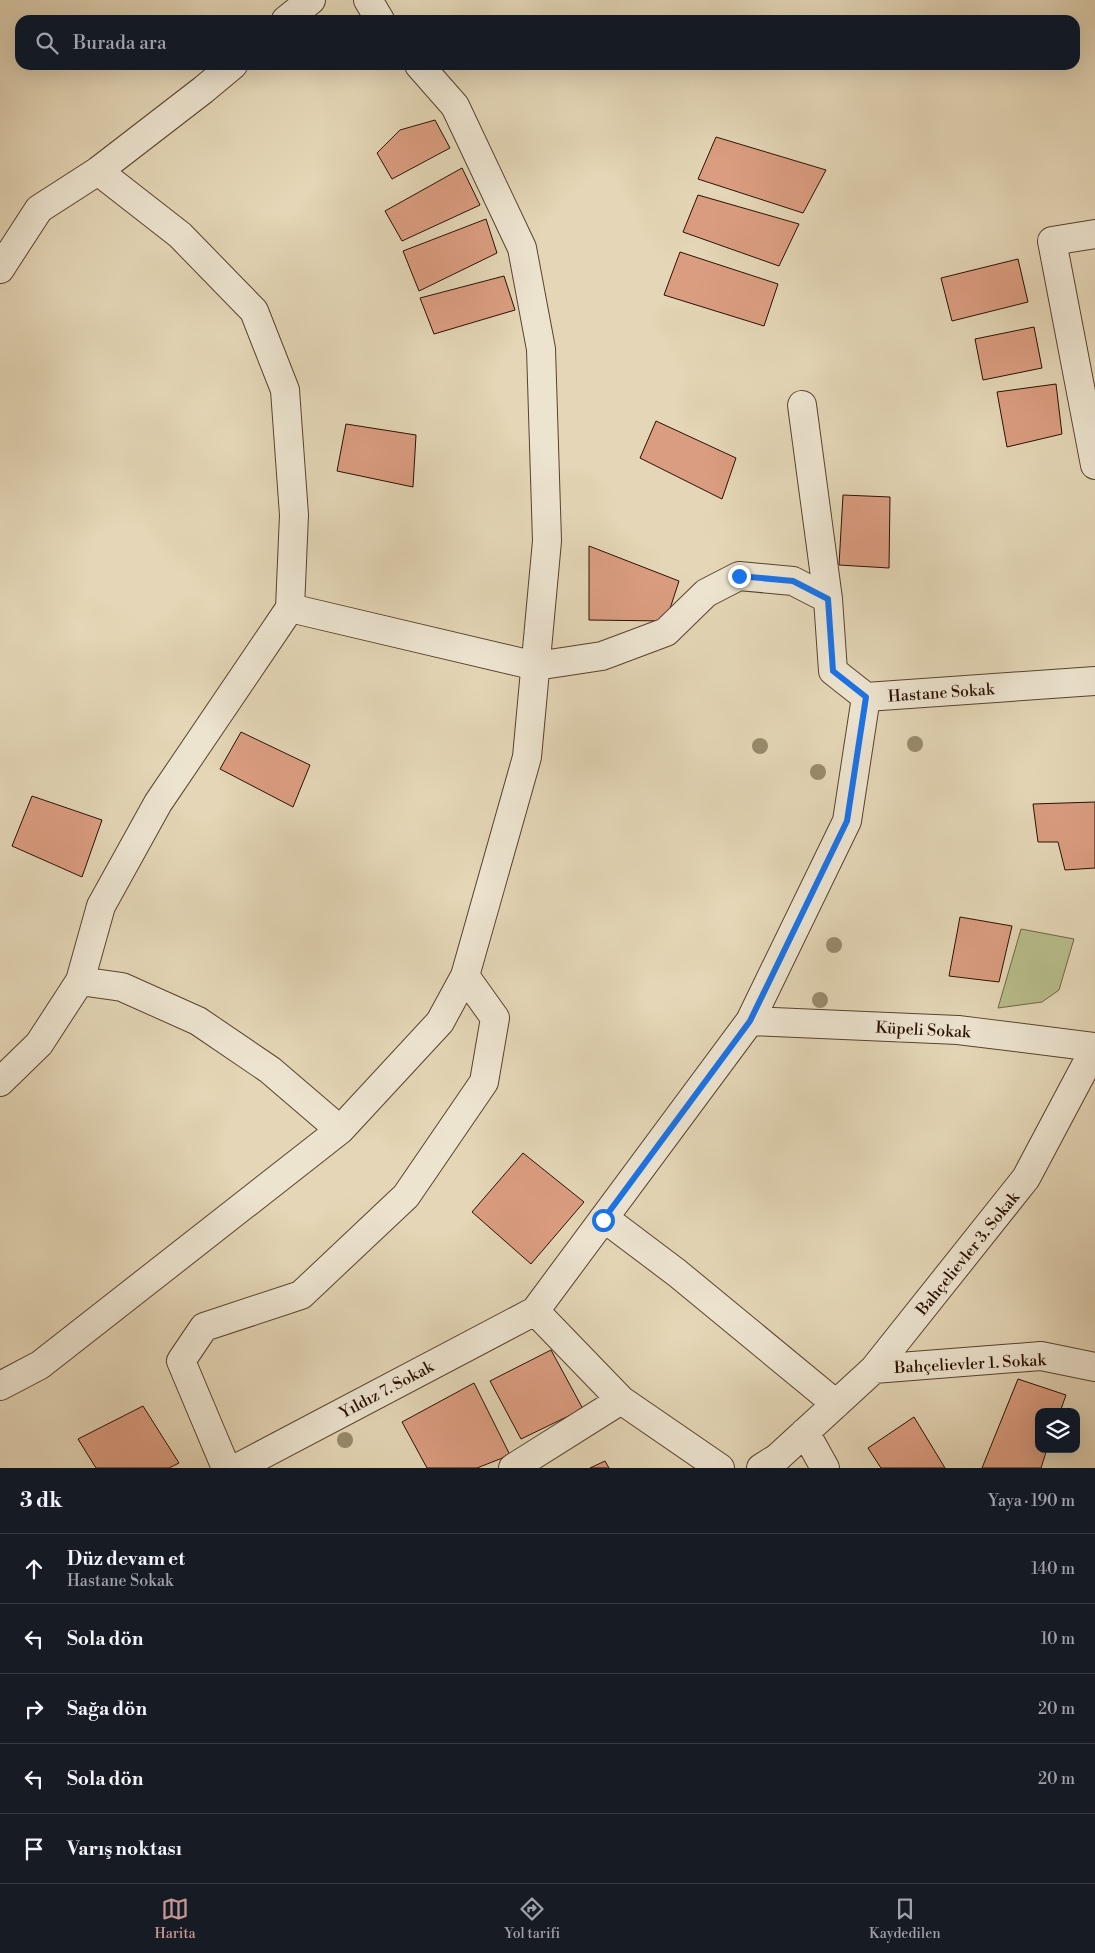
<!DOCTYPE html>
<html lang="tr">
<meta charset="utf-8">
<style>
:root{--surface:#171b24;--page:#20242c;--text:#f1f3f6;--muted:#9ea1a6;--line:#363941;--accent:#c59692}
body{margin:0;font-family:"Libre Bodoni",serif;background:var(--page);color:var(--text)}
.controls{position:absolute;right:15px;bottom:15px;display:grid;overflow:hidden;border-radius:10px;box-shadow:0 5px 20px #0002}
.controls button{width:45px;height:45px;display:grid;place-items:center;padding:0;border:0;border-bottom:1px solid var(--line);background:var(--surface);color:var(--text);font:25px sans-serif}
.stop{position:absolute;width:15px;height:15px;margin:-11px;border:4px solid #1a73e8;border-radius:50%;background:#fff}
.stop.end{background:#1a73e8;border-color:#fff;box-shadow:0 1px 5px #0008}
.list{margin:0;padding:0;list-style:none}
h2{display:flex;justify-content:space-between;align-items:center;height:65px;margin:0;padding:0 20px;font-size:21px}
h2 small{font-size:16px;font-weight:400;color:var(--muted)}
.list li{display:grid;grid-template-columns:32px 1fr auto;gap:15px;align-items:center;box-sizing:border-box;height:70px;padding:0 20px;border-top:1px solid var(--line)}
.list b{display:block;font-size:19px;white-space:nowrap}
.list p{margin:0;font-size:16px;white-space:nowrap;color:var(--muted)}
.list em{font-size:16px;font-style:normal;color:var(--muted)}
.icon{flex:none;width:28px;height:28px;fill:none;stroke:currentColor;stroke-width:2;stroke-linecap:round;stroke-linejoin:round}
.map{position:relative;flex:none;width:1095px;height:1468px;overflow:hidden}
.search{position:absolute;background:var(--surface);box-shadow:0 5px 20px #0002;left:15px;right:15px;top:15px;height:55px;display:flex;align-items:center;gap:12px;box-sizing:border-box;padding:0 18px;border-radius:15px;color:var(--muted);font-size:19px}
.sheet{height:415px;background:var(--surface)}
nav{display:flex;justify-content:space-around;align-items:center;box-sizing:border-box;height:70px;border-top:1px solid var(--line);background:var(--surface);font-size:14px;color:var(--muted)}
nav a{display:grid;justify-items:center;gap:2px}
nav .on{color:var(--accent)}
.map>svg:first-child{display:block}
</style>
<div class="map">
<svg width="1095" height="1468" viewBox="0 0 1095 1468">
<rect width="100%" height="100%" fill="#e4d6b6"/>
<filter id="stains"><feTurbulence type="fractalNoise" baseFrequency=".004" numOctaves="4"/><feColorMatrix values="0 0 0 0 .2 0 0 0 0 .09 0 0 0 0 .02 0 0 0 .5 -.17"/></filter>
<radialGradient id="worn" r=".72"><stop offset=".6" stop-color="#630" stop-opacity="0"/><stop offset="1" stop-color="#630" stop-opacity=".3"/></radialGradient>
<!-- green -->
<path fill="#b7bd8b" stroke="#706646" d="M1021,929l53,10 -15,51 -17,12 -44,6z"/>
<!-- building -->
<path fill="#db9d81" stroke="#291001" d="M435,120l15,28 -58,31 -15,-26 23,-23z
M716,137l110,33 -23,43 -105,-34z
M462,168l18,37 -78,36 -17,-30z
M698,195l101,29 -20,42 -96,-34z
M486,219l11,34 -78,38 -16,-40z
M680,252l98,32 -14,42 -100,-31z
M1018,259l10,43 -76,19 -11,-43z
M504,276l11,34 -81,24 -14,-36z
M1034,327l8,41 -59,12 -8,-41z
M1056,384l6,50 -55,13 -10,-55z
M656,421l80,37 -14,41 -82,-41z
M346,424l70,11 -3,52 -76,-16z
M843,495l47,2 -1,71 -50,-3z
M589,546l90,35 -13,40 -77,-1z
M241,732l69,33 -17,42 -73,-38z
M32,796l70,24 -20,57 -70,-31z
M1095,802v66l-30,2 -7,-28h-20l-5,-38z
M960,917l52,9 -13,56 -50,-6z
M523,1153l61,49 -53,62 -59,-52z
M551,1350l32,59 -62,30 -31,-58z
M1018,1379l48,16 -6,17h-21v37h8l-6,19h-59z
M474,1383l36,72 -33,13h-50l-25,-46z
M143,1406l36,57 -10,5h-73l-18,-29z
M914,1417l31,51h-64l-13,-20z
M605,1461l4,7h-19z"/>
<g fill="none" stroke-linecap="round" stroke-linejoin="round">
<!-- minor casing -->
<g stroke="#58422e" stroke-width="30">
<path id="minor" d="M368,0l12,20
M286,20l25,-20
M1095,234l-43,7 43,224
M0,269l39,-60 59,-38 105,-81 30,-25
M802,405l26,194 5,72 33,26
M290,608l246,58 66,-10 64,-24 40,-39 33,-17 54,5 35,18
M866,697l229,-16
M80,981l21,-75 57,-103 132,-195 4,-93 -9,-125 -31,-79 -74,-76 -82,-64
M750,1021l208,9 137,17
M0,1082l39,-38 41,-63 42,6 76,34 72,49 70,60
M603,1219l13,8 61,46 159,131
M535,1311l86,89 99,68
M874,1369l167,-13 54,11
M0,1386l40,-21 300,-235 100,-108 25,-46 62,-219 20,-216 -6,-192 -19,-101 -67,-142 -36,-41
M805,1432l20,36
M226,1468l-45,-107 23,-34 97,-32 105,-99 78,-114 11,-64 -30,-42
M237,1468l298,-157 215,-290 97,-200 19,-124
M513,1468l108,-68
M761,1468l16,-10 97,-89 152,-191 69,-130"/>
</g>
<!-- minor -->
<use href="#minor" stroke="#ede4d0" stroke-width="28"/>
</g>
<!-- trees -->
<g fill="#998b6d">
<circle cx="915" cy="744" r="8"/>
<circle cx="760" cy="746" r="8"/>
<circle cx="818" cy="772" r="8"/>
<circle cx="834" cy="945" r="8"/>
<circle cx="820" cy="1000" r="8"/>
<circle cx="345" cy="1440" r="8"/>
</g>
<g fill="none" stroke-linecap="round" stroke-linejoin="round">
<!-- route -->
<path stroke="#1a73e8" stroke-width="6" d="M603,1220l147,-199 97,-200 19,-124 -33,-26 -5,-72 -35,-18 -54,-5"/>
</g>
<g text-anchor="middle" stroke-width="5" stroke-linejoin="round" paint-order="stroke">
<!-- street labels -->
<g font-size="16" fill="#291001" stroke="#ede4d0">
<text transform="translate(941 692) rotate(-4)" y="6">Hastane Sokak</text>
<text transform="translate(923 1029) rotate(3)" y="6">Küpeli Sokak</text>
<text transform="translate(967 1253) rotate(-51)" y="6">Bahçelievler 3. Sokak</text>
<text transform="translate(970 1363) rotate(-3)" y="6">Bahçelievler 1. Sokak</text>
<text transform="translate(386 1389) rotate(-28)" y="6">Yıldız 7. Sokak</text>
</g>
</g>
<rect width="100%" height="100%" filter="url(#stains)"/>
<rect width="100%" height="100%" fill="url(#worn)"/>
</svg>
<div class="controls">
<button><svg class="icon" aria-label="layers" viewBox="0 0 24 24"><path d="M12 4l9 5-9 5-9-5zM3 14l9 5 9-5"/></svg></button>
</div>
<div class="stop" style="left:603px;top:1220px"></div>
<div class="stop end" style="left:739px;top:576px"></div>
<div class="search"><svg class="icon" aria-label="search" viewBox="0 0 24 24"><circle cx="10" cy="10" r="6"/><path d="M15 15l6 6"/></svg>Burada ara</div>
</div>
<section class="sheet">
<h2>3 dk<small>Yaya · 190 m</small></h2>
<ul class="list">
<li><svg class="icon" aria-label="ahead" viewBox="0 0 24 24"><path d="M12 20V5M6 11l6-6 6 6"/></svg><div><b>Düz devam et</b><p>Hastane Sokak</p></div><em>140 m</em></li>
<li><svg class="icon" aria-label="left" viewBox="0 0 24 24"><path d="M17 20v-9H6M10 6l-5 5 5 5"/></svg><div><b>Sola dön</b></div><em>10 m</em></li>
<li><svg class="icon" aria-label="right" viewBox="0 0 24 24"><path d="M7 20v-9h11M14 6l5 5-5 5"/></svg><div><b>Sağa dön</b></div><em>20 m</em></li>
<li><svg class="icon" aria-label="left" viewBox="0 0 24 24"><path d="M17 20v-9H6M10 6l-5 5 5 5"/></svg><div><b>Sola dön</b></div><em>20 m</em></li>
<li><svg class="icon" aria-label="arrive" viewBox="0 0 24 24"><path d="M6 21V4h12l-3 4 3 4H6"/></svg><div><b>Varış noktası</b></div></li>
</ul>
</section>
<nav>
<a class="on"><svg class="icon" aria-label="map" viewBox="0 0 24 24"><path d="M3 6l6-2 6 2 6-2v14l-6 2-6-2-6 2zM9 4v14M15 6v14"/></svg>Harita</a>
<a><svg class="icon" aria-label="directions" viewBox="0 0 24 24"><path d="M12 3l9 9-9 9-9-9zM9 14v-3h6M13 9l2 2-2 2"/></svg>Yol tarifi</a>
<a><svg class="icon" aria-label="saved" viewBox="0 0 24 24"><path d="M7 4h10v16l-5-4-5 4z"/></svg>Kaydedilen</a>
</nav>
